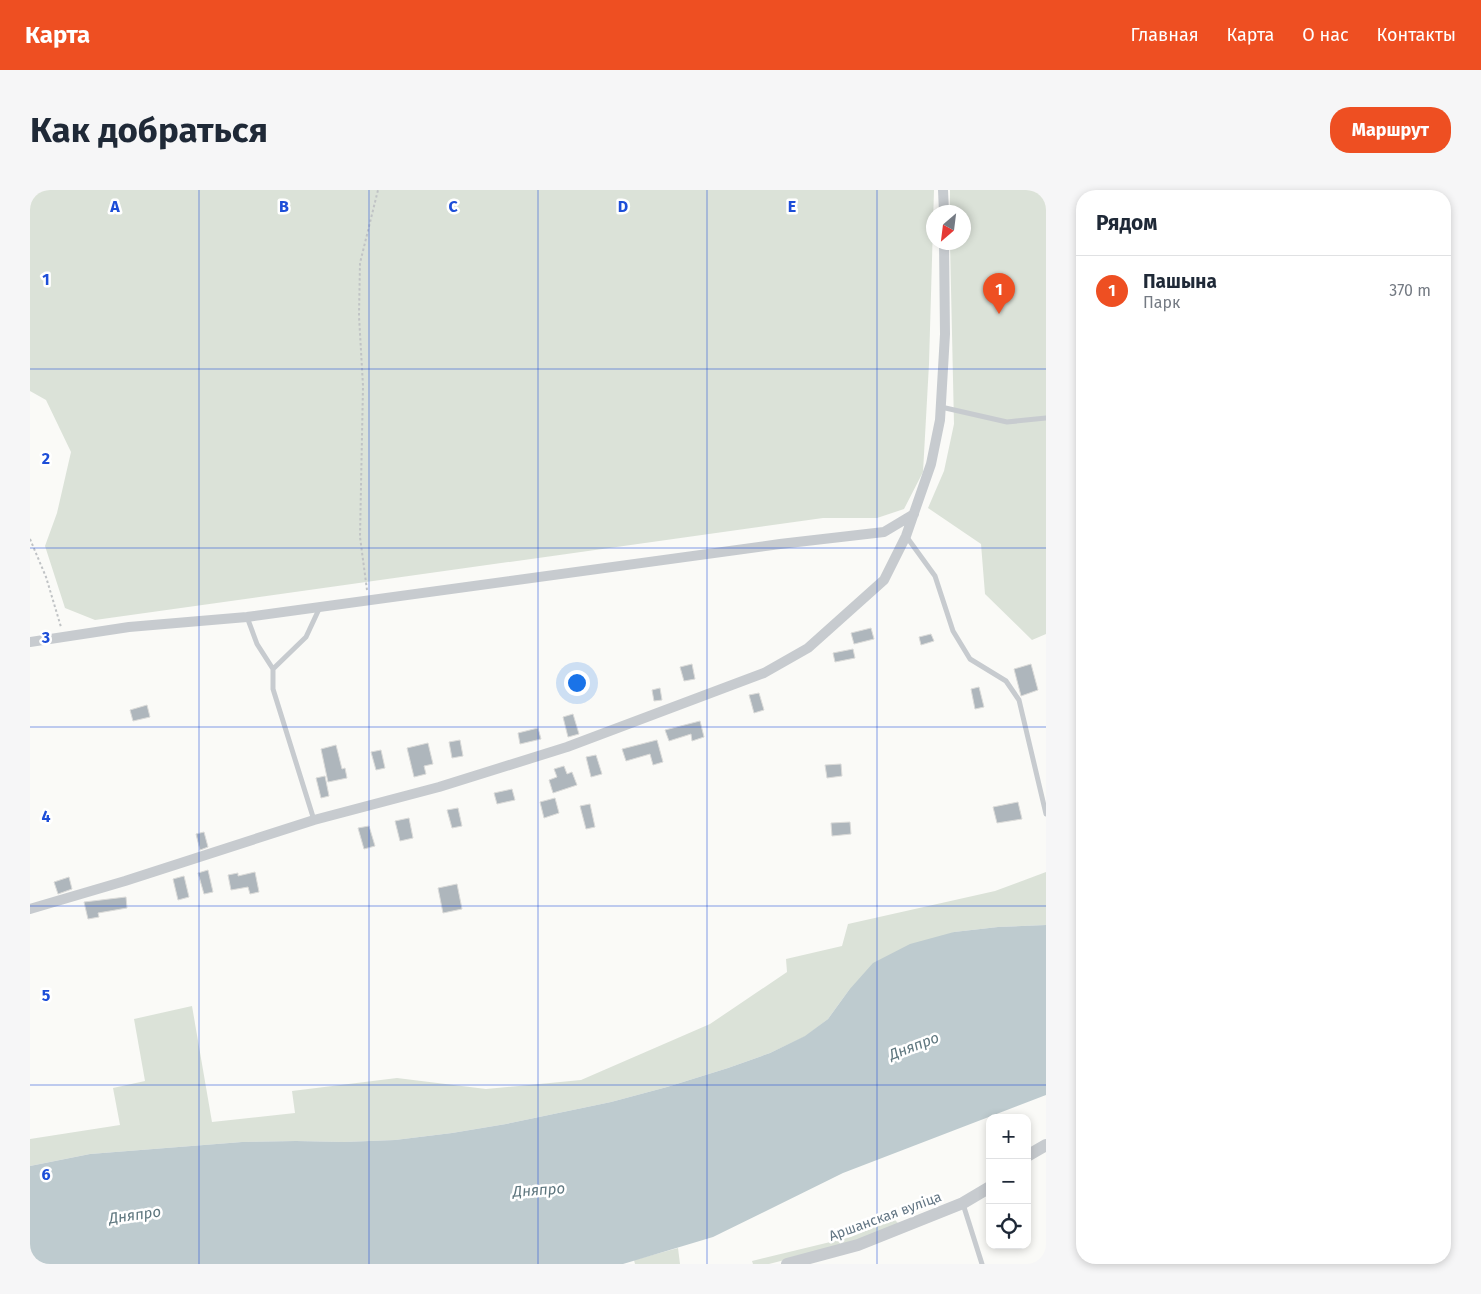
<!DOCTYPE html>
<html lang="ru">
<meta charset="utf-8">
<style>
:root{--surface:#fff;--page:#f6f6f7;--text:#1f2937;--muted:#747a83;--line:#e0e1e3;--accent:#ee4f22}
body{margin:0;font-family:"Fira Sans",sans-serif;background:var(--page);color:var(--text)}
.controls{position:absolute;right:15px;bottom:15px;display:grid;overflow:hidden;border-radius:10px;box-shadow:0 2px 8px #0003}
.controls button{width:45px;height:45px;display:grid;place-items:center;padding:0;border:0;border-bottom:1px solid var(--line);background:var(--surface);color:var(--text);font:25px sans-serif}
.compass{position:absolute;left:896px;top:15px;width:45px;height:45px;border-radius:50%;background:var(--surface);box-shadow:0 2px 8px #0003;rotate:208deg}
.you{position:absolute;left:546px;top:492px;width:18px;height:18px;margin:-12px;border:4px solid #fff;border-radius:50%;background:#1a73e8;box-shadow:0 0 0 8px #1a73e833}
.badge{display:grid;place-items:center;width:32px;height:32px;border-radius:50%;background:var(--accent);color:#fff;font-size:16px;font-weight:700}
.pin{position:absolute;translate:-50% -41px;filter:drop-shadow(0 1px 2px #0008)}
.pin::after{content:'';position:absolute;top:26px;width:18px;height:15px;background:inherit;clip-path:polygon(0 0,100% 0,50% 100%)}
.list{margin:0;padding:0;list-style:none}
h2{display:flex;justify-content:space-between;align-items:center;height:65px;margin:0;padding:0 20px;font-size:21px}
h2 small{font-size:16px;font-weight:400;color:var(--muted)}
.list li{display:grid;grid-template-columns:32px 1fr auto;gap:15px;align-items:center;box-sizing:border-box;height:70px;padding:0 20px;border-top:1px solid var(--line)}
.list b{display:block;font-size:19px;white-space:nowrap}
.list p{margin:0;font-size:16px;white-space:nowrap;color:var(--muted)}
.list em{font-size:16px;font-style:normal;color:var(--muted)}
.icon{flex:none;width:28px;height:28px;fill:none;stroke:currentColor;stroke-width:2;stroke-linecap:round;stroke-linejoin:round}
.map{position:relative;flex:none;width:1016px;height:1074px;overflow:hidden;border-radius:20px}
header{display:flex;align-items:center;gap:30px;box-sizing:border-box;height:70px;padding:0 25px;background:var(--accent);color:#fff}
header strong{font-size:24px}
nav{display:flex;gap:28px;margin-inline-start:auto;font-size:18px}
.intro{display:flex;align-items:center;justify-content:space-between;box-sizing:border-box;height:120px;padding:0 30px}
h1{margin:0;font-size:35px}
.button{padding:12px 22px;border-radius:20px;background:var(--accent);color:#fff;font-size:18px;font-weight:700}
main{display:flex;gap:30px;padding:0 30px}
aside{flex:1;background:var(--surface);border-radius:20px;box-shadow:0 2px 8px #0003}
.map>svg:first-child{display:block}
</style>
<header>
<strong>Карта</strong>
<nav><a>Главная</a><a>Карта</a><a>О нас</a><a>Контакты</a></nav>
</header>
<div class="intro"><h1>Как добраться</h1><a class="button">Маршрут</a></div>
<main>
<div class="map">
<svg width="1016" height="1074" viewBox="0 0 1016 1074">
<rect width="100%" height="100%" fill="#fafaf7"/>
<!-- green -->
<path fill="#dbe2d8" d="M0,0h904l-5,174 -6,108 -19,37 -27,9h-54l-728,102 -30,-12 -20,-62 12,-33 14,-61 -25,-52 -16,-9z
M920,0h96v444l-14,6 -47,-46 -4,-50 -53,-36 16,-37 10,-47 -4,-181 14,-1v-30h-14z
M1016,682v53l-48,2 -44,5 -105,58 -21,29 -22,17 -36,17 -42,15 -61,19 -56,15 -105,22 -54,9 -57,7 -51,2 -48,-1 -54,1 -152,12 -60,12v-27l90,-14 -7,-37 32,-7 -11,-62 58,-13 20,116 83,-9 -3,-22 105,-13 89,11 95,-9 129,-56 77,-52 -1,-13 56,-13 6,-22 147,-33z
M864,1029l5,5 -44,18 -86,22h-16l-1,-3 99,-24z
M648,1058l2,16h-45l-1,-4z"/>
<!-- water -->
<path fill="#becbcf" d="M1016,735v170l-203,78 -130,64 -90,27h-593v-98l60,-12 152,-12 54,-1 48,1 51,-2 57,-7 54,-9 105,-22 56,-15 61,-19 42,-15 35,-17 23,-17 21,-29 24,-27 37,-19 44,-12 44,-5z"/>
<!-- building -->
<path fill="#aeb6bc" stroke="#dbdbd9" d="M841,438l3,11 -20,5 -3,-11z
M901,444l3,7 -13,4 -2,-8z
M823,459l2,9 -20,4 -2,-9z
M662,474l3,15 -11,2 -4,-14z
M1001,474l7,26 -17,6 -7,-27z
M949,497l5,20 -9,2 -4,-20z
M630,498l2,12 -8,1 -2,-11z
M729,503l5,17 -10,3 -5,-18z
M117,515l3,12 -17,4 -3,-11z
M543,524l6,20 -11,3 -5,-20z
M670,531l4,16 -12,4 -1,-7 -22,7 -4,-11z
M508,538l3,11 -21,5 -2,-11z
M430,550l3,16 -11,2 -3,-16z
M627,550l6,22 -10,3 -3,-11 -24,7 -4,-12z
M398,553l5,21 -9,2 2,8 -12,3 -7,-29z
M306,555l6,24 3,-1 2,10 -19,4 -7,-33z
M351,560l4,18 -9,2 -5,-18z
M566,565l6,19 -11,3 -5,-20z
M811,574l1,12 -15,2 -2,-13z
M534,576l3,8 5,-2 5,13 -24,8 -4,-13 8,-3 -3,-8z
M295,586l4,20 -8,2 -5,-20z
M482,599l3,11 -18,4 -3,-11z
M525,608l4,15 -15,5 -4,-16z
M988,612l4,17 -25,4 -4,-16z
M560,614l5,23 -9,2 -6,-23z
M428,618l4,18 -10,2 -5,-18z
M379,628l4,20 -13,3 -5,-20z
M820,632l1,12 -19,2 -1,-13z
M339,636l6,20 -11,3 -6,-21z
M174,642l4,15 -8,3 -4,-16z
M178,680l5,22 -9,2 -6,-21z
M225,682l4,20 -9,2 -2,-7 -17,3 -3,-15 10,-2v3z
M154,686l5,21 -11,3 -5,-21z
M39,687l3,12 -14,5 -4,-12z
M427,694l5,25 -19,4 -5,-25z
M96,707l1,11 -29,5 1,4 -11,2 -4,-17z"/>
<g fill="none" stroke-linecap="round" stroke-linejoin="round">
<!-- path -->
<path stroke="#c0c3c5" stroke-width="2" stroke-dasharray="2.5 2.5" stroke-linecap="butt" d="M0,349l16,38 15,50
M337,400l-7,-53 3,-151 -4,-70 1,-53 18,-73"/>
<!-- service -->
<path stroke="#c7cbcf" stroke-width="5" d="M911,217l66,15 39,-4
M876,346l29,40 18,55 17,28 36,22 13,19 27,114
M217,427l10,27 16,25v20l41,131
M243,479l33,-32 14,-30
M933,1014l19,60"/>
<!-- minor -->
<path stroke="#c7cbcf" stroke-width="10" d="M913,0l1,22
M0,452l99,-15 118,-10 533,-73 104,-12 30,-18
M0,719l95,-28 189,-61 125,-33 128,-40 197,-74 44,-25 76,-68 22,-44 25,-72 9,-44 5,-86 -1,-92"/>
<!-- tertiary -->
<path stroke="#c7cbcf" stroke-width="12" d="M997,966l19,-11
M757,1074l71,-19 105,-42 27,-16"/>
</g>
<!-- grid -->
<path fill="none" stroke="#1d4ed8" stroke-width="1" stroke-opacity="0.55" d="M169,0v1074M339,0v1074M508,0v1074M677,0v1074M847,0v1074M0,179h1016M0,358h1016M0,537h1016M0,716h1016M0,895h1016"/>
<g text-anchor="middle" stroke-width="5" stroke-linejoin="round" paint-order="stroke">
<!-- street labels -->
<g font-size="14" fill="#637684" stroke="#fff">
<text transform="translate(855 1026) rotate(-20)" y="5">Аршанская вуліца</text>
</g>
<!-- water labels -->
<g font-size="15" font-style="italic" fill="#5e767e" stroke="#fff">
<text transform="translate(884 856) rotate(-21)" y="5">Дняпро</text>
<text transform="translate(509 1000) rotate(-4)" y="5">Дняпро</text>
<text transform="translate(105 1025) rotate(-8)" y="5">Дняпро</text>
</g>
</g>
<g font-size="16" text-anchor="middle" font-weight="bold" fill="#1d4ed8" stroke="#fff" stroke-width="5" stroke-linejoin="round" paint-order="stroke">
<text x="85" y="22">A</text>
<text x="254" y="22">B</text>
<text x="423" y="22">C</text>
<text x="593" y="22">D</text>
<text x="762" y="22">E</text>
<text x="16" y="95">1</text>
<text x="16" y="274">2</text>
<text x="16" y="453">3</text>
<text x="16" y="632">4</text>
<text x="16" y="811">5</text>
<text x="16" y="990">6</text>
</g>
</svg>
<div class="controls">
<button>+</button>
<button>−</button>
<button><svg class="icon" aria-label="locate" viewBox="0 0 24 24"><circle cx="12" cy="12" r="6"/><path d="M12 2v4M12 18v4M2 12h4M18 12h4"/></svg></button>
</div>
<svg class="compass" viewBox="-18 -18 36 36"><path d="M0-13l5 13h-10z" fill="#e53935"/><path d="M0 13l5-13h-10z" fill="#747a83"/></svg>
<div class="you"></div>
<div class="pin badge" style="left:969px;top:124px">1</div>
</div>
<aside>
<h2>Рядом<small></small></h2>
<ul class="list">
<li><span class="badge">1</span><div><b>Пашына</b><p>Парк</p></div><em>370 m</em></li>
</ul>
</aside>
</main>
